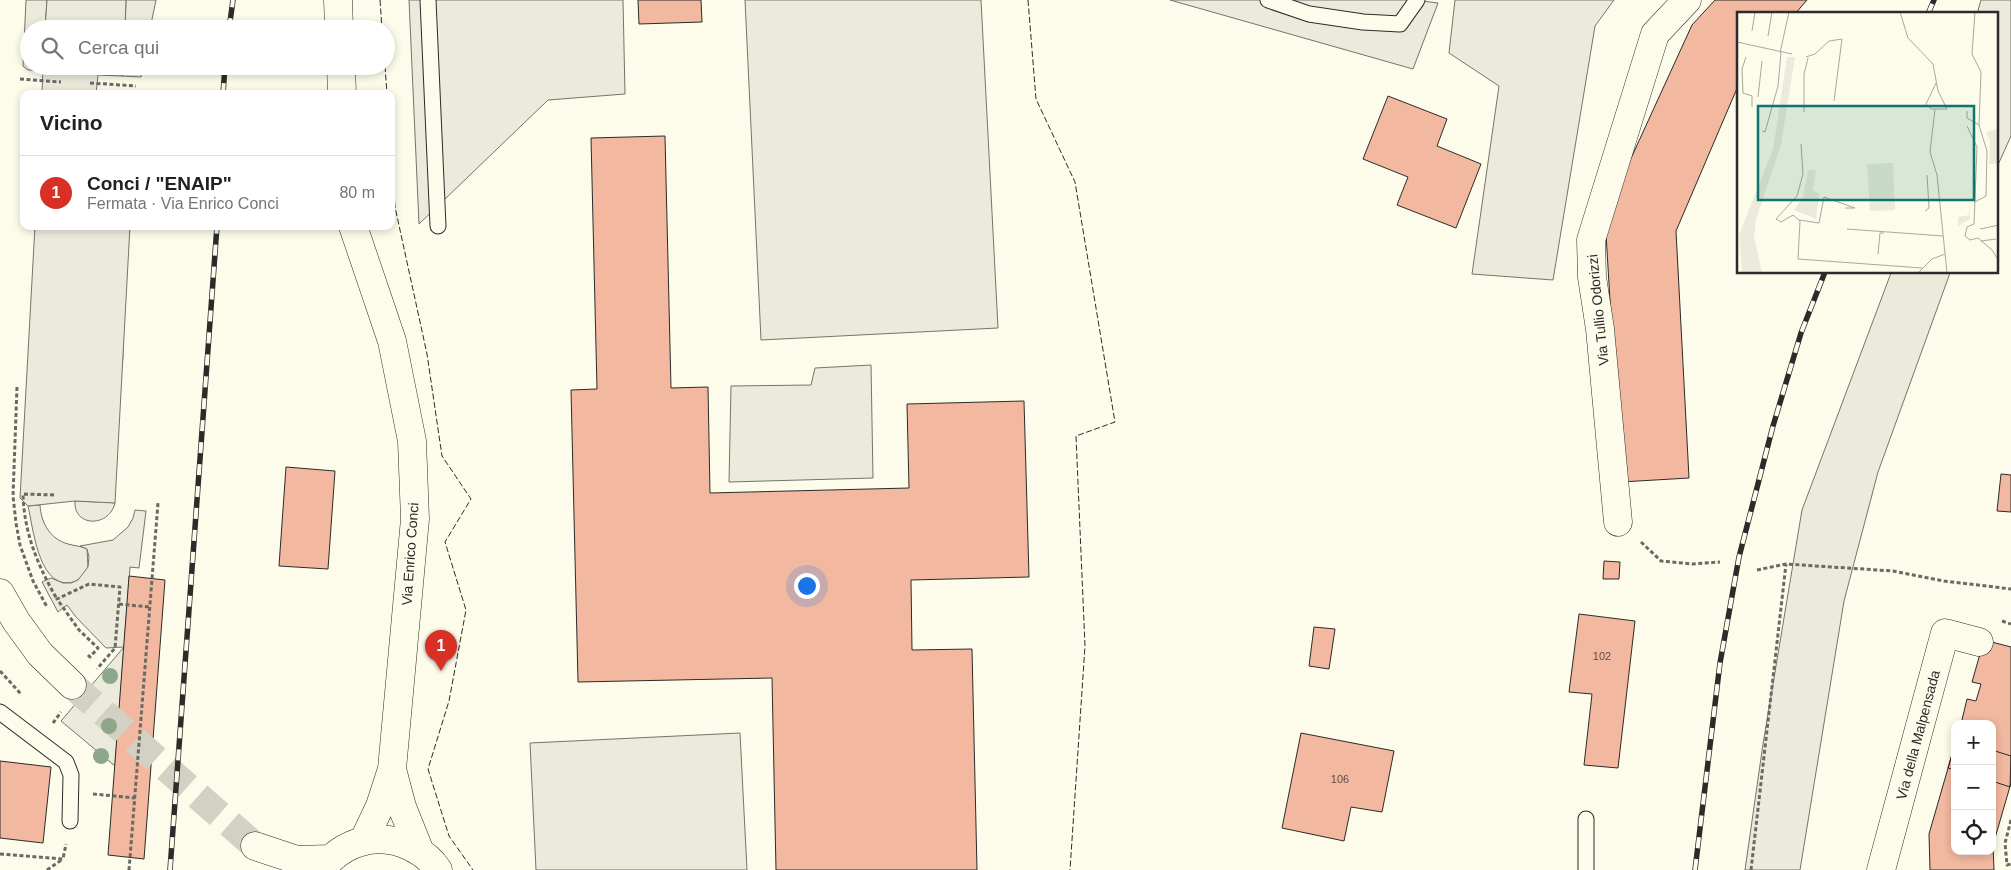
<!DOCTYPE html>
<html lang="it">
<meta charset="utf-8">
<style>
:root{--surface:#fff;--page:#f2f2f2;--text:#202124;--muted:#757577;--line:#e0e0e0;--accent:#d93025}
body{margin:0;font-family:Helvetica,sans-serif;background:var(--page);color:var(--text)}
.controls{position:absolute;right:15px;bottom:15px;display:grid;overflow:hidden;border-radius:10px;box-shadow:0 2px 8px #0003}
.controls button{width:45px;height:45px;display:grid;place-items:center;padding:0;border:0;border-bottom:1px solid var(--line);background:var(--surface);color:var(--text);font:25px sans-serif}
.you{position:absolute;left:806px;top:585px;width:18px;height:18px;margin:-12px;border:4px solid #fff;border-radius:50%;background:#1a73e8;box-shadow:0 0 0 8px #1a73e833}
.badge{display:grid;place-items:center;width:32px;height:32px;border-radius:50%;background:var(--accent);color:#fff;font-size:16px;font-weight:700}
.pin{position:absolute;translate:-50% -41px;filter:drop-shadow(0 1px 2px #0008)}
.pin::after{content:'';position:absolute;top:26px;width:18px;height:15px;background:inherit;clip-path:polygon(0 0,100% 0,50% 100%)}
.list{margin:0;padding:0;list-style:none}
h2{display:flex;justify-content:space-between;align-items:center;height:65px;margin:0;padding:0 20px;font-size:21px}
h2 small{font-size:16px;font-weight:400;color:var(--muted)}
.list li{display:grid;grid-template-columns:32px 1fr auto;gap:15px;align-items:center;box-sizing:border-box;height:75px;padding:0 20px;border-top:1px solid var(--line)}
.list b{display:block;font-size:19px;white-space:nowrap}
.list p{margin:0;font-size:16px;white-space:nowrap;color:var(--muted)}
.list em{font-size:16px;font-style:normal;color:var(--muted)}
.icon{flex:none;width:28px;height:28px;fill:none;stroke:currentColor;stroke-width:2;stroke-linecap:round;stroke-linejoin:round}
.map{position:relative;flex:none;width:2011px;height:870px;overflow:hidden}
.search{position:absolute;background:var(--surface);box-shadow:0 2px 8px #0003;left:20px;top:20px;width:375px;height:55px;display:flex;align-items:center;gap:12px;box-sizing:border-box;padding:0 18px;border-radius:28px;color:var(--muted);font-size:19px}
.panel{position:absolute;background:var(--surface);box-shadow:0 2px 8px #0003;left:20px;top:90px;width:375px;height:140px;border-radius:10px}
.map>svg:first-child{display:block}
</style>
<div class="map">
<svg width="2011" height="870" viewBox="0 0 2011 870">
<rect width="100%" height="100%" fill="#fdfbea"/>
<!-- green -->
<path fill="#ecebdb" stroke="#74746e" d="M26,0h21l-2,29h-16v37h14v5l-15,-1 -5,-4z
M126,0h30l-6,29h-25z
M745,0h236l17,328 -237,12z
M1455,0h159l-19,26 -42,254 -81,-6 27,-188 -50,-33z
M1981,0h30v136l-14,31v-153h-20z
M123,66h20l-2,11 -19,-1z
M1891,273h59l-72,199 -34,129 -44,269h-55l18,-126 39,-234z
M123,338v19l-17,145 9,1c-6,25 -42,24 -40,-2l24,1z
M40,505c1,18 10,34 28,39 7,2 13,2 19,5l1,18c-4,9 -10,15 -20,16 -30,1 -35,-56 -40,-77z
M124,647l-9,119 -54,-45z"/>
<!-- parking -->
<path fill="#eceadb" stroke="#74746e" d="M47,0h79l-1,29h-80z
M409,0h214l2,94 -77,6 -129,124z
M1170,0h245l23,3 -25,66z
M43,66h80l-1,10 -24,-1 -2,19h-54z
M35,226h95l-15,277 -40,-2 -47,5 -8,-8z
M871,365l2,113 -144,4 2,-96 80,-1 4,-17z
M135,510l11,1 -7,57 -9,-1 -6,80 -18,1 -30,-31 -9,-12 -9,7 -16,-30 9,-4 12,5h8l7,-3 10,-13 1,-10 -2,-8 -7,-3 33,-6 15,-13 5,-9z
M740,733l7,137h-211l-6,-127z"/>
<!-- building -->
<path fill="#f2b8a0" stroke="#2b2b2b" d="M638,0h63l1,22 -63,2z
M1715,0h92l-12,14h-57v72l-62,145 13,247 -68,4 -15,-248 5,-32 81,-177z
M1388,96l59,23 -10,27 44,18 -25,64 -59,-23 11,-28 -45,-18z
M665,136l6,252 37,-1 2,106 199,-5 -2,-84 117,-3 5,176 -118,3 1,70 60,-1 5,221h-201l-4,-192 -194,4 -7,-292 26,-1 -6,-251z
M286,467l49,4 -7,98 -49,-3z
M2001,474l10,1v37l-14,-1z
M1604,561l16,1 -1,17h-16z
M129,576l36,4 -21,279 -36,-4z
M1579,614l56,7 -17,147 -34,-3 8,-71 -23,-2z
M1314,627l21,2 -6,40 -20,-3z
M1984,640l27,7v136l-18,62 1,25h-64l-1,-36 26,-90v107h37v-127h-31l6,-25 9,2 5,-17 -9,-2z
M1301,733l93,18 -12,61 -31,-5 -7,34 -62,-13z
M1955,744v26l-7,-2z
M1992,750l19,6 -1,31 -18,-6z
M0,761l51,6 -8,76 -43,-5z"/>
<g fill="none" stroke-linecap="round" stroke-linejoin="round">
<!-- secondary-tunnel -->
<path stroke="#d3d1c4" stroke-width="28" stroke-dasharray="28 14" stroke-linecap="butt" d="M72,685l183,161"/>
<!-- lane casing -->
<g stroke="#2b2b2b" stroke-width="17">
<path id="lane" d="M428,0l10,226
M1268,0l41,14 54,8 37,2 17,-24
M0,712l66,50 5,13 -1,46
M1586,819v51"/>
</g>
<!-- street casing -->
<g stroke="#2b2b2b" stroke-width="29">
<path id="street" d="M1618,522l-18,-193 -8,-52 -1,-37 64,-206 32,-34
M1881,870l64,-237 34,9"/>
</g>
<!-- secondary casing -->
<g stroke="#2b2b2b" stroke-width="29">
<path id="secondary" d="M338,0l1,29
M341,66l1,28
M353,226l39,115 20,100 3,78 -23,250 -12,37 -16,34
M0,593l16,28 24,33 32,31
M392,769l10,38 18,45
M255,846l42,14 32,-1
M321,870c22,-29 57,-39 90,-23 10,5 21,13 27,23"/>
</g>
<!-- path -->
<path stroke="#6a6964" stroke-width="3" stroke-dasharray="4 2.5" stroke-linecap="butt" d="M20,79l41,3
M90,83l46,3
M17,387l-4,109 3,27 4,22 13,36 14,26
M54,495l-31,-1c1,39 15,72 34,105
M1641,542l20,19 31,3 28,-2
M1757,570l29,-6 107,7 51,10 67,8
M119,604l31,3
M2002,621l9,3
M88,655l2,2 8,-9 -19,-18 -22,-31 32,-15 31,3 -5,61 -18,21
M0,671l21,23
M53,723l8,-11
M93,794l42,4
M2011,820l-6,23 2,22 4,-1
M0,854l63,5 3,-15
M47,870l16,-11
M129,870l29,-367
M1751,870l35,-306"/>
<!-- lane -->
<use href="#lane" stroke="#fdfbea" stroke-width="15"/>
<!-- street -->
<use href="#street" stroke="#fdfbea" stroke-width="28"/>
<!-- secondary -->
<use href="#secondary" stroke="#fdfbea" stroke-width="28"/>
<!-- rail casing -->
<g stroke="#2b2b2b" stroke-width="5.5">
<path id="rail" d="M1928,14l6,-14
M229,29l4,-29
M223,94l2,-28
M170,870l47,-644
M1695,870l25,-207 19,-106 34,-131 28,-93 24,-61"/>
</g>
<!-- rail -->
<use href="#rail" stroke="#fdfbea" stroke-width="4" stroke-dasharray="11" stroke-linecap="butt"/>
<!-- fence -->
<path stroke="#2b2b2b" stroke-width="1" stroke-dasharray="6 2.5" stroke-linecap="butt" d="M380,0l2,29
M1028,0l8,99 39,83 40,240 -39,14 9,210 -15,224
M385,66l2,28
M391,151l4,56 32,147 15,102 29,43 -26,43 21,68 -17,91 -21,68 21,67 24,34"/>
</g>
<!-- trees -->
<g fill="#8ea78a">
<circle cx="110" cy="676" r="8"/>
<circle cx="109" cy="726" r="8"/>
<circle cx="101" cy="756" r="8"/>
</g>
<g text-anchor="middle" stroke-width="4" stroke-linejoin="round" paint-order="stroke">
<!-- number labels -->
<g font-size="11" fill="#5d4e48">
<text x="1602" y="660">102</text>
<text x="1340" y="783">106</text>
</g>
<!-- street labels -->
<g font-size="14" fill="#2b2b2b" stroke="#fdfbea">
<text transform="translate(1598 310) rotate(-96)" y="5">Via Tullio Odorizzi</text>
<text transform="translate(410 554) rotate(-86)" y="5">Via Enrico Conci</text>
<text transform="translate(1918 735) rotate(-75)" y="5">Via della Malpensada</text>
</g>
</g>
<!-- overview -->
<g transform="translate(1737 12)">
<rect width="261" height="261" fill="#fdfbea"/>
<path d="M50,45h8l-14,88 -25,74 -2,18 8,36h-20l-3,-38 34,-86zM261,117v35h-9l1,-23 -4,-9zM156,151l2,47 -25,1 -3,-47zM71,158h8l-3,20 6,4 -3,25 -22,-9 9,-13zM233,180v27l-12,7v-9l11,-2z" fill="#ecebdb"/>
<path fill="none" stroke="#a9a89e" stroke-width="1" d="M163,0l8,26 25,26 5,27 9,18M15,19l3,-19M31,24l4,-24M0,30l55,12M43,41l9,-41M9,45l-4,12 1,24 9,3v11M69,45l9,-3 14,-13 13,-2 -8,62M199,71l-10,21 5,5h16M21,85l4,-36M198,97l-5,43 7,23 10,98M230,99v7l12,7M67,100v-38l4,-16M230,114l10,21 -3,77M25,119l3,1 13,-46 3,-33M64,132l2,30 -6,22 -21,23 5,3 12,-7 7,6 -2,38 124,9M238,190l11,-6 1,-45 -8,-26 2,-53 -9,-18 3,-42M188,199l4,-3 -2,-33M62,208l20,3 5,-26 31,11h-10M237,212l-7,3 -2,9 5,4 8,-2M110,217l96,7M243,217l19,-4M241,226l14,12 7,11M244,229l15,-2M141,242l2,-21h4M181,261l14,-14 13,-5"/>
<path fill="#0f766e" fill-opacity="0.15" stroke="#0f766e" stroke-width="2.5" d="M21,94h216v94h-216z"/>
<rect width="261" height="261" fill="none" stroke="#2b2b2b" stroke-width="2.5"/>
</g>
</svg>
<div class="controls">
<button>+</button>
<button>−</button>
<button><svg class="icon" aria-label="locate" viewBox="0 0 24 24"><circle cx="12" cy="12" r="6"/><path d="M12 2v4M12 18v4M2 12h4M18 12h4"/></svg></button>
</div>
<div class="you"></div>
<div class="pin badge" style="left:441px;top:671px">1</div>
<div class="search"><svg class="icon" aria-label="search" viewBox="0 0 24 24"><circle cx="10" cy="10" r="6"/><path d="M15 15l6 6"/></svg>Cerca qui</div>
<section class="panel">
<h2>Vicino<small></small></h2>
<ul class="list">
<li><span class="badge">1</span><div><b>Conci / &quot;ENAIP&quot;</b><p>Fermata · Via Enrico Conci</p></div><em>80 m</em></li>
</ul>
</section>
</div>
